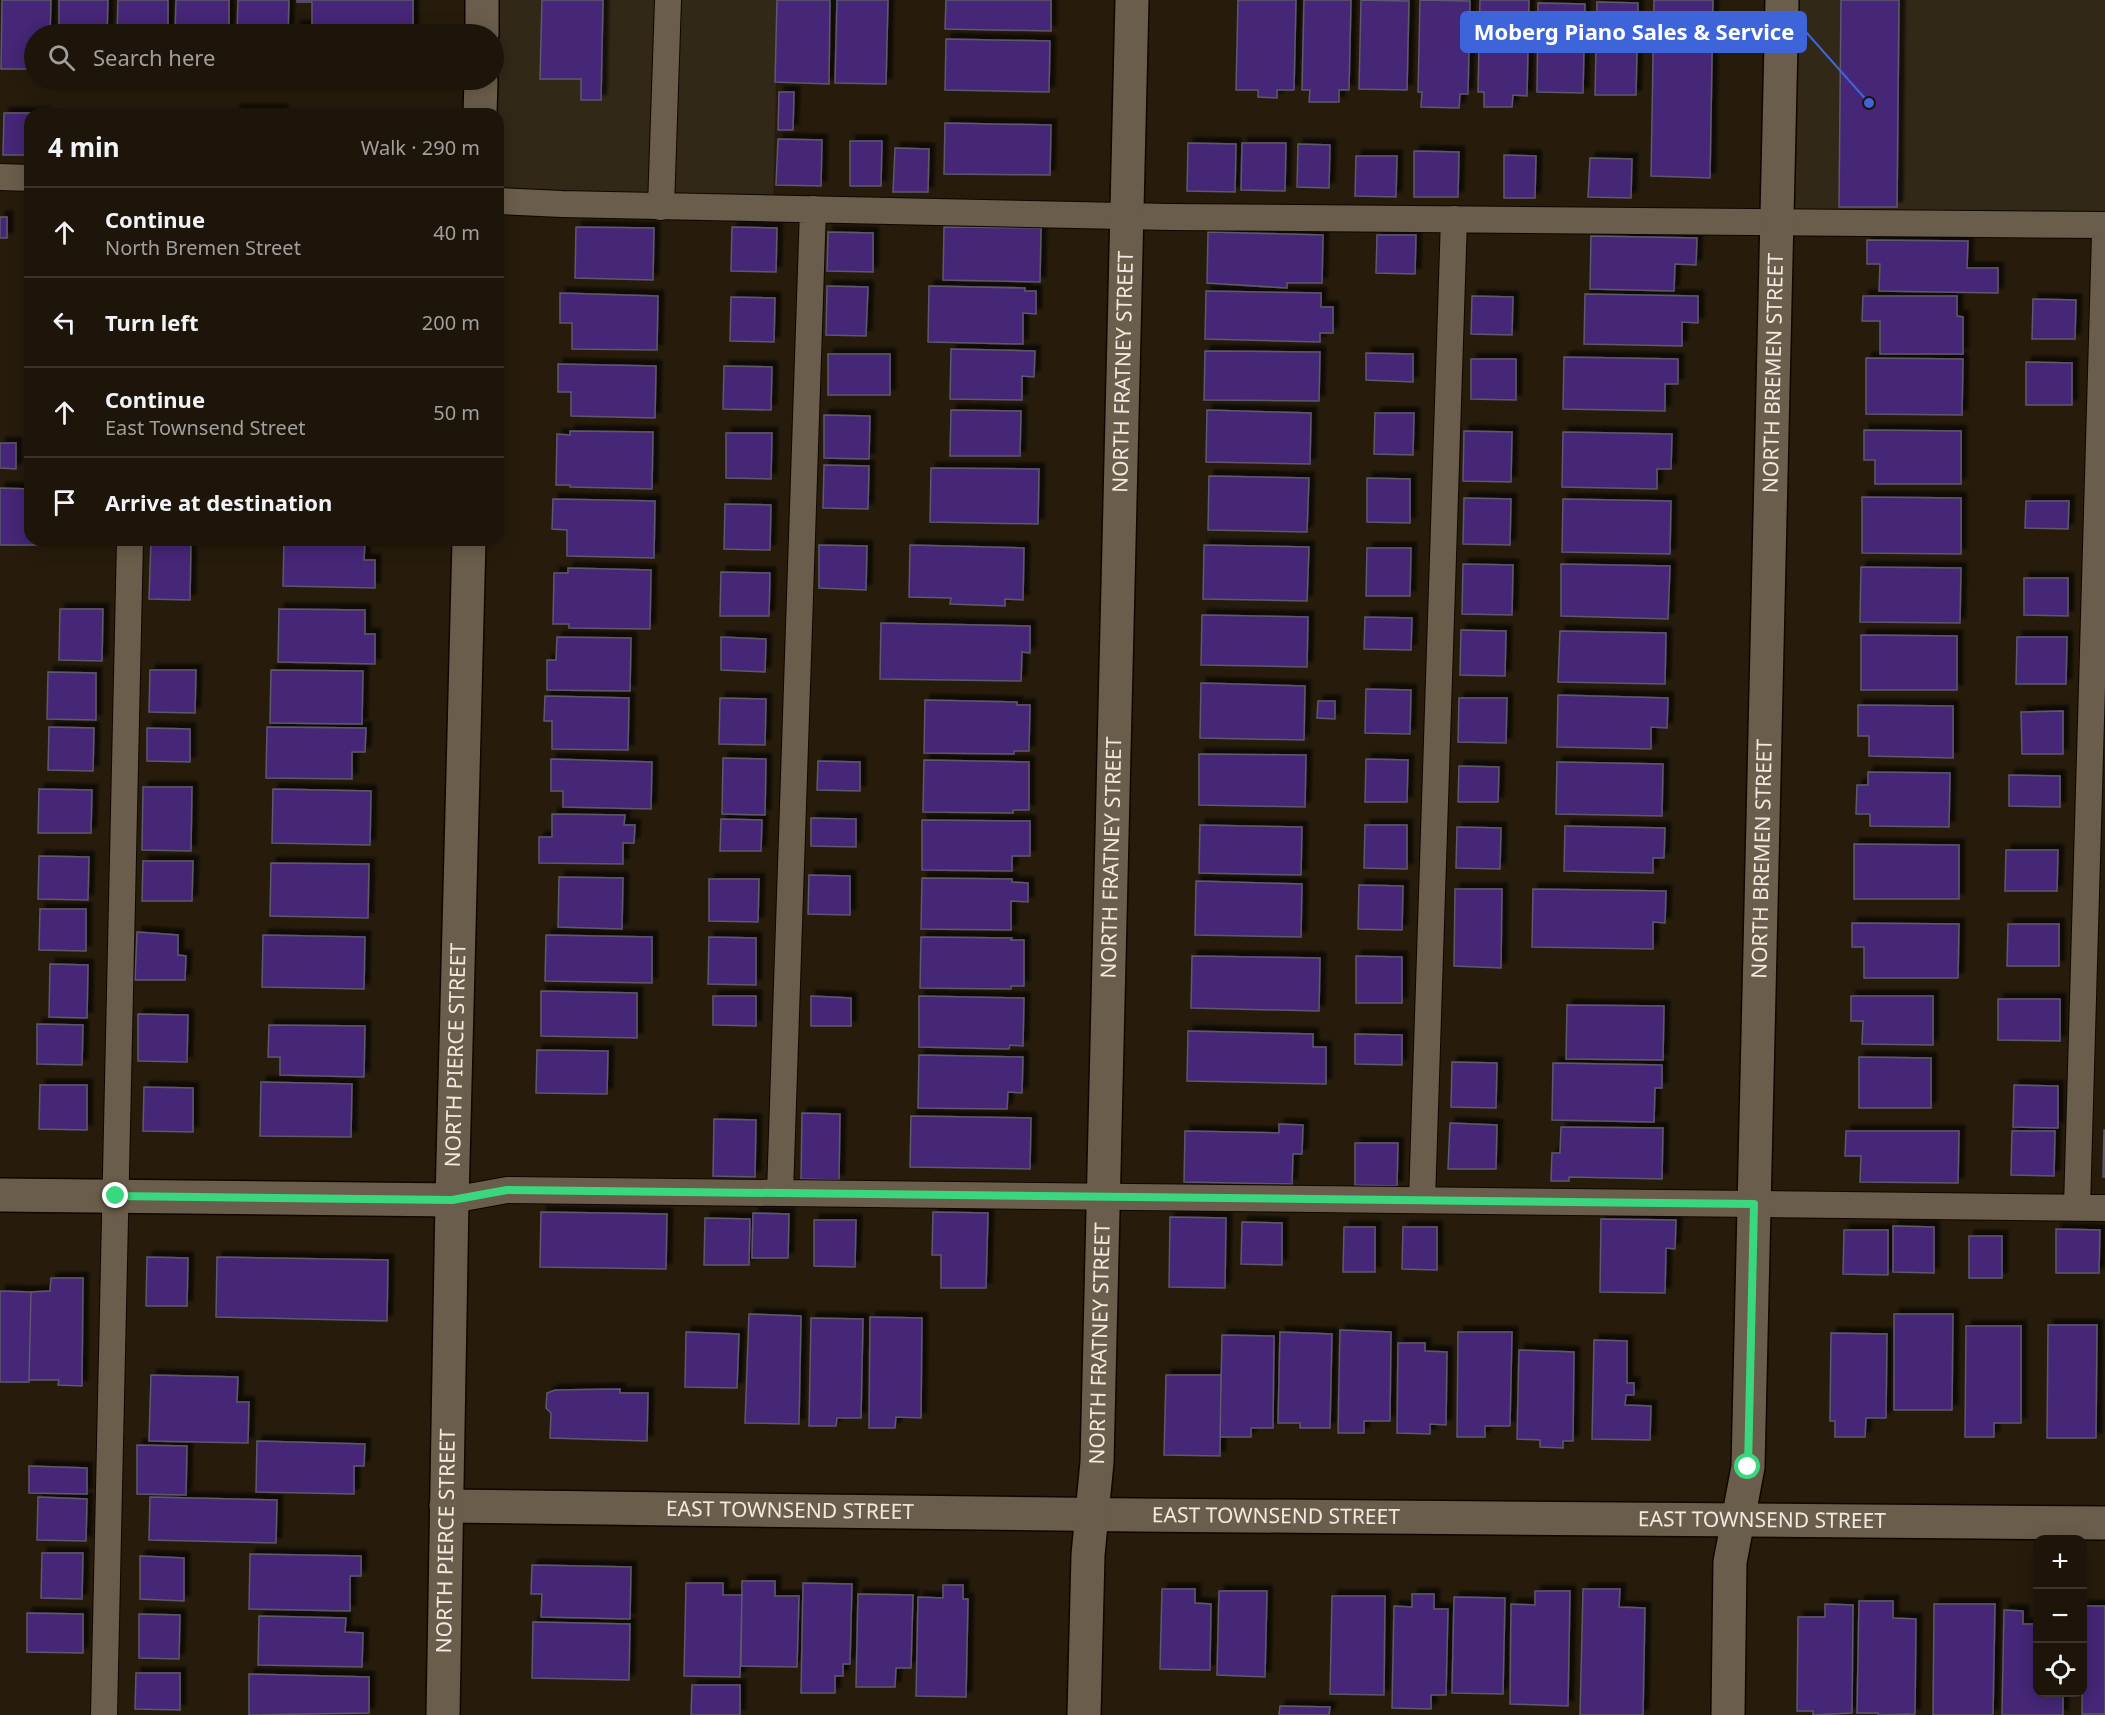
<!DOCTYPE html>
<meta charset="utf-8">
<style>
:root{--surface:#1d1509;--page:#251e12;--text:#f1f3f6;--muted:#a09f9c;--line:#3b342a}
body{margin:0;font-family:"Noto Sans",sans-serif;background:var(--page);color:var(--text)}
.controls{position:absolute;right:18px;bottom:18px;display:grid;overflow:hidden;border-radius:12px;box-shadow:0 3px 15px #0003}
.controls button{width:54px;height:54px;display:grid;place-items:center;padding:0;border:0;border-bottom:2px solid var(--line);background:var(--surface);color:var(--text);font:30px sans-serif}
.stop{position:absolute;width:18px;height:18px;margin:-14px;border:4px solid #39d87f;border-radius:50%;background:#fff}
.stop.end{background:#39d87f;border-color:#fff;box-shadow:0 2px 6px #0008}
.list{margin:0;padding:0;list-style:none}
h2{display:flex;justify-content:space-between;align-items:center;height:78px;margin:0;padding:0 24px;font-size:26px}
h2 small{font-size:20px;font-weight:400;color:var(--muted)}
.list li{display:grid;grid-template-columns:39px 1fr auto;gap:18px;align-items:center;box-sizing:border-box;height:90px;padding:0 24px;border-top:2px solid var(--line)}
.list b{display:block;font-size:22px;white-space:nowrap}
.list p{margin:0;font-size:20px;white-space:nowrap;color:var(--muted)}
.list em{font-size:20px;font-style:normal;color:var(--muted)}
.icon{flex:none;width:33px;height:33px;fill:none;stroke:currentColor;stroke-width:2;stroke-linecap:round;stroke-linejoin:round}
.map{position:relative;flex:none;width:2105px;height:1715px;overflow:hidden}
.search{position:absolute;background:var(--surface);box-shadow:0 3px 15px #0003;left:24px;top:24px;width:480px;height:66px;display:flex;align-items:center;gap:15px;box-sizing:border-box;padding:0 21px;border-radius:33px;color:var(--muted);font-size:22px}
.panel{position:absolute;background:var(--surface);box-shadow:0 3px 15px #0003;left:24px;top:108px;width:480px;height:438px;border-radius:18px}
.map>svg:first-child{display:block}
</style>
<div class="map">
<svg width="2105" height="1715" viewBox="0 0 2105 1715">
<defs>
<filter id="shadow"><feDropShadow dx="5.5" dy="-5.5" stdDeviation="1.5" flood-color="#0009"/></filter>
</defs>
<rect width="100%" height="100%" fill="#271c0c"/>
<!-- commercial -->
<path fill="#312818" d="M482,0h296l-5,209 -275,-8v-87h-18l14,-34v-46z
M1782,0h323v225l-329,-4z"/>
<!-- building -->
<path fill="#442777" stroke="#5d586c" stroke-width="1.5" filter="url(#shadow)" d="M2,0h49l-1,34h-16v35h-33z
M59,0h49l-1,34h-48z
M118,0h50v34h-51z
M176,0h53v34h-54z
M238,0h51l-1,34h-51z
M297,0h116v34h-118v-8h17v-24h-15z
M542,0h61l-2,100h-20v-21h-41z
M777,0h53l-1,84 -54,-2z
M837,0h51l-2,84 -51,-1z
M946,0h105v31l-106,-2z
M1238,0h58l-2,90h-17v8l-19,-1v-7h-22z
M1304,0h47l-2,90h-10v12h-30l1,-12h-8z
M1361,0l48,1 -2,89 -48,-1z
M1420,0l50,1 -2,93h-8l-1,14 -38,-1 1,-15h-4z
M1480,0h49l-2,96 -14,-1 -1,12h-28v-15h-6z
M1654,0h59l-3,178 -59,-2z
M1841,0h58l-2,207h-58z
M1597,2l41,1 -2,92h-41z
M1538,3l47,1 -2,89 -46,-1z
M946,39l104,2 -1,51 -104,-2z
M779,92h15l-1,38h-15z
M235,110h47v4h-47z
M4,113h42l-16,1v41h-27z
M945,123l106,2 -1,50 -106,-1z
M778,139l44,1 -1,46 -45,-1z
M850,141h32l-1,45h-31z
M1188,143l48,1 -1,48 -48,-1z
M1242,143h44l-1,48 -44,-1z
M1298,144l32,1 -1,43 -32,-1z
M895,148l34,1 -1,43h-35z
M1414,151l45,1 -1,45h-44z
M1504,155l32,1 -1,42h-31z
M1356,156h41l-1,41 -41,-1z
M1590,158l42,1 -1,39 -43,-1z
M0,217h7v21h-7z
M576,227l78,1 -1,52 -78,-2z
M732,227l45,1 -1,44 -45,-1z
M944,227l97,1 -1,54 -97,-2z
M828,232l45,1v39l-46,-1z
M1208,232l115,3 -1,48h-35v5l-80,-5z
M1377,235h39l-1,39 -39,-1z
M1591,236l106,2 -1,27 -21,-1 -1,27 -84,-2z
M1867,240l101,1 -1,27h31v25l-119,-2 1,-27h-13z
M827,286l41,1 -2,49 -40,-1z
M929,286l96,2v3h11v23l-13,-1v31l-95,-2z
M1206,291l115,2v14h12v26h-13v9l-115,-3z
M560,293l98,3 -1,54 -85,-1v-26h-12z
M1585,294l113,2v27l-16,-1v24l-98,-2z
M1472,296l41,1 -1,38 -41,-1z
M1863,296h94v20l6,1v37h-83v-33h-18z
M731,297l44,1 -1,44 -44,-1z
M2033,299l43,1 -1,39h-43z
M951,349l84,2 -1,26 -12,-1v24l-72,-1z
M1205,351l115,1 -1,49 -115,-1z
M1366,353l47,1v28l-47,-2z
M828,354h62v41h-62z
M1564,357l114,2v25h-13v27l-102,-2z
M1866,358l97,1 -1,56 -96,-1z
M1471,359h45v41l-45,-1z
M2026,362l46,1v42h-46z
M558,364l98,2 -1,52 -84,-2v-24h-13z
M724,366l48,1 -1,43 -48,-1z
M951,410l70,1 -1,45h-70z
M1207,410l104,3 -1,51 -104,-2z
M1375,413h39l-1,42 -39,-1z
M824,415l46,1 -1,43 -45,-1z
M1864,430l97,1v53h-86v-24h-11z
M570,431l83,1 -1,57 -82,-2v-2h-14l1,-51 13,1z
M1464,431l48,1 -1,50 -48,-1z
M1563,432l109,2 -1,35h-14v20l-95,-2z
M726,433h46l-1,46 -45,-1z
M0,443h16v26l-16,-1z
M824,465l45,1 -1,43 -45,-1z
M931,468l108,1 -1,55 -108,-2z
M1209,476l100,2 -2,54 -99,-2z
M1367,478l43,1v44l-43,-1z
M0,488l30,1v51h6v5h-36z
M1862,497l99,1v56l-99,-1z
M1464,498l47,1 -1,46 -47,-1z
M553,499l102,2 -1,57 -87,-2v-26l-15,-1z
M1563,499l108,2 -1,53 -108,-2z
M2026,501h43l-1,28 -43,-1z
M725,504l46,1 -1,45 -46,-1z
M151,540h40l-1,60 -41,-1z
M284,540h81l-1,20h11v28l-92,-2z
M819,545l48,1 -1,44 -47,-2z
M910,545l114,3 -1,52 -18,-1v7l-55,-2 1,-6 -42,-1z
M1204,545l105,2 -2,54 -104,-2z
M1367,548h44l-1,48h-44z
M1463,564l50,1 -1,50 -50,-1z
M1561,564l109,2 -2,53 -107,-3z
M1861,567l100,1 -1,55 -100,-1z
M568,568l83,2 -1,59 -81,-1v-4h-16l1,-51h14z
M721,572l49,1 -1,43h-49z
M2024,578h44v38l-44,-1z
M60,609h43l-1,52 -43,-1z
M279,609l86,1v24h10v30l-97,-2z
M1202,615l106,2 -1,50 -106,-2z
M1365,617l47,1 -1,32 -47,-1z
M881,623l149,3v27l-8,-1 -1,29 -141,-2z
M1461,630l45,1 -1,45 -45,-1z
M1560,631l106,2 -1,51 -107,-2z
M1861,635l96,1v54h-96z
M557,637l74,1 -1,53 -83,-1v-30h9z
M721,637l45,2 -1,33 -44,-2z
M2017,637h50l-1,47h-50z
M150,670h46l-1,43 -46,-1z
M271,670l92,1 -1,53 -92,-1z
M48,672l48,1v47l-49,-1z
M1201,683l104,3 -1,54 -104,-2z
M1366,689l45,1 -1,44 -45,-1z
M1558,695l110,3 -1,30 -16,-1v22l-94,-2z
M545,696l84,2 -1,52 -76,-1v-28h-8z
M720,698l46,1 -1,46 -46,-1z
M1459,698h48l-1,45 -48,-1z
M925,700l92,2v3h13l-1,46h-15v3l-90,-1z
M1318,701h17v18l-18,-1z
M1858,705l95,1v52l-84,-2v-20h-11z
M2063,711v43h-41l-1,-42z
M49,727l45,1 -1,43 -45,-1z
M267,727l99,1 -1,24h-13v27l-86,-1z
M147,728l43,1v33l-43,-1z
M1199,754l107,1 -1,52 -106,-2z
M723,758l43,1 -1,56 -43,-1z
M551,759l101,3 -1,47 -88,-2v-16h-12z
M1366,759l42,1 -1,42h-42z
M924,760l105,2v48h-16v3l-90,-1z
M818,761l42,1v29l-43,-1z
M1557,762l106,2 -1,52 -106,-2z
M1459,766l40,1 -1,35h-40z
M1868,772l82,1 -1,54 -79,-1v-12h-14l1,-29h11z
M2009,775l51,1v31l-51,-1z
M143,787h49l-1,64 -49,-1z
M39,789l53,1 -1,43h-53z
M273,789l98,2 -1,54 -98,-2z
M552,814l73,1 -1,10h11l-1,18h-11v21l-84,-1v-26h13z
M811,818l45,1v28l-45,-1z
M721,819l41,1 -1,31h-41z
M922,820l108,1v35h-18v15l-90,-1z
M1200,825l102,2 -1,48 -102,-2z
M1365,825h42v44l-43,-1z
M1565,826l100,2 -1,30h-11v15l-89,-2z
M1457,827l44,1 -1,41 -44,-1z
M1854,844l105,1v54h-105z
M2006,850h52l-1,41h-52z
M39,856l50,1 -1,43 -50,-1z
M143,861h50l-1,40h-50z
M271,863l98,1 -1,54 -98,-2z
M809,875l41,1v39l-42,-1z
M559,877l64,1 -1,51 -64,-2z
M922,878l90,1v3l16,1v19l-17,-1v29l-90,-1z
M709,879h50l-1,43 -49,-1z
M1196,881l106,3 -1,53 -106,-2z
M1359,885l44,1 -1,44 -44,-1z
M1455,889h47l-1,79 -47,-2z
M1533,889l133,2 -1,32 -12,-1v27l-121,-2z
M40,909h46v42l-47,-1z
M1852,923l107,1 -1,54h-94v-31h-12z
M2008,924h51v42h-52z
M137,932l41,3v20l8,1 -1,24h-50z
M263,935l102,2 -1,52 -102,-2z
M546,935l106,2v46l-107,-2z
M709,937l47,1v47l-48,-1z
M921,937l91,1 -1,2h13v46h-13v3l-91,-1z
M1192,956l128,2 -1,53 -128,-3z
M1356,956l46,1v46h-46z
M50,964l38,1 -1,53 -38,-1z
M541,991l96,2v45l-96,-2z
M713,996h43v30l-43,-1z
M811,996l40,2v28h-40z
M919,996l105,2 -1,48 -13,-1 -1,4 -90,-2z
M1851,996h82v49l-71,-1 1,-23h-12z
M1998,999h62v42l-62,-1z
M1567,1005l97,1 -1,54 -97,-1z
M138,1014l50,1 -1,47 -49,-1z
M37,1024l46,1 -1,40 -45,-1z
M269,1025l96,1 -1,51 -84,-2v-18h-12z
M1188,1031l125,3v13h13v37l-139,-3z
M1355,1034l47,1v30l-47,-1z
M537,1050l71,1 -1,43 -71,-1z
M919,1055l104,2 -1,36 -14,-1 -1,17 -89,-1z
M1859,1057l72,1v50h-72z
M1452,1062l45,1 -1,45 -45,-1z
M1553,1063l109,2v23h-7l-1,34 -102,-2z
M261,1082l91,2 -1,53 -91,-1z
M40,1085h47v45l-48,-1z
M2014,1085l44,1v42l-45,-1z
M144,1087l49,1v44l-50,-1z
M802,1113l38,1 -1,66 -38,-1z
M911,1116l120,2 -1,51 -120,-2z
M714,1119l42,1 -1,57 -42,-1z
M1450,1123l47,2 -1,44h-48z
M1279,1124l24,1 -1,29h-9l-1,30 -108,-2 1,-51 94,2z
M1561,1127l102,1 -1,51 -93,-2v4h-18l1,-28h8z
M2104,1130h1v47h-2z
M1846,1131h113l-1,52 -98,-1 1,-26h-16z
M2012,1131h43l-1,45 -43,-1z
M1355,1143h43l-1,43 -42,-1z
M541,1212l126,2 -1,55 -126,-2z
M933,1212l55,1 -2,75h-45v-33h-9z
M753,1213l36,1 -1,44h-36z
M1170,1217l56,1 -1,70 -56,-1z
M705,1218l45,1 -1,46h-45z
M1601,1219l75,1 -1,29 -9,-1 -1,45 -65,-1z
M814,1220h42l-1,47 -41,-1z
M1242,1222l40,1v42l-41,-1z
M1893,1226l41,1v46l-41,-1z
M1344,1227h31v45h-32z
M1403,1227h34v43l-35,-1z
M2056,1229l44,1 -1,43h-43z
M1844,1230h44v45l-45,-1z
M1969,1236h33v42h-33z
M147,1257l41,1 -1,48h-41z
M217,1257l171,3 -1,61 -171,-4z
M51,1278h32l-1,108 -24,-1 1,-5h-30l2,-88 19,-1z
M0,1291l31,1 -2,90h-29z
M749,1314l52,2 -2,108 -54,-1z
M1894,1314h59l-1,96h-58z
M870,1317l52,1 -1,100 -25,-1 -1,11h-26z
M811,1318l52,1 -2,99h-24l-1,8h-27z
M2048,1325h49l-1,113h-49z
M1966,1326h55v97h-27v14h-29z
M1340,1330l51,2 -1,89h-26v12h-26z
M686,1332l53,2 -2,54 -52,-1z
M1280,1332l52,2 -2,94h-30v-5h-22z
M1458,1332h54l-2,94h-25v11h-28z
M1831,1333l56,1 -1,84h-20l-1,19h-30v-16h-5z
M1222,1335l52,1 -1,92h-22v9h-31z
M1594,1340l33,1v42h7v12h-8l-1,10 26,1 -1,34 -58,-1z
M1398,1343h27v8l22,1 -1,73 -16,-1v10l-33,-1z
M1519,1350l55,2 -1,89h-10v7l-23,-1v-7l-23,-1z
M151,1375l87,2 -1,25h12l-1,41 -99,-2z
M1166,1375h55l-1,81 -56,-1z
M620,1389v4h28l-1,48 -97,-3 1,-25 -5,-5 1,-15 8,-3z
M257,1441l108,3 -1,22h-10v28l-98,-2z
M137,1445l50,1 -1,49 -49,-1z
M29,1466l58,2v26l-58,-1z
M38,1497l49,2 -1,42 -49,-1z
M150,1497l127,3 -1,43 -127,-3z
M42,1553h41l-1,46 -41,-1z
M250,1554l111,2v20h-11v35l-101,-2z
M140,1556l44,2v43l-44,-2z
M532,1565l99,2 -1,52 -89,-2 1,-23h-11z
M742,1581h33v15h24l-2,71 -56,-1z
M686,1583h37v12h19l-2,82 -56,-1z
M803,1583l49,1 -2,80h-7v12h-8v17h-34z
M943,1585h20v14h5l-2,98 -50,-1 2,-99 25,1z
M1162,1589h33v14l16,1 -1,66 -50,-1z
M1583,1589h37l-1,18 26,1 -2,107h-63z
M1219,1591h48l-2,86 -48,-2z
M1535,1591h35l-2,115 -58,-2 1,-100 24,1z
M858,1594l55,1 -2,73h-15l-1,19h-39z
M1412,1594h22v15h14l-2,86h-15v14l-39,-1 2,-102 18,1z
M1332,1596h53l-1,99 -54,-1z
M1454,1597l51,1 -2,96 -51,-1z
M1859,1601h34v17l23,1 -1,95 -37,1v-2h-21z
M1825,1604l28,1 -1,108 -39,2v-4h-16l1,-94h27z
M1934,1604h61l-2,111h-60z
M2083,1606h22v108h-23z
M2004,1610l19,1v13h15v68h25v23h-61z
M27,1613l56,1v39l-56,-1z
M139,1614l41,1 -1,44 -40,-1z
M259,1616l87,2 -1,14 18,1 -1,34 -104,-2z
M533,1622l97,2 -1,56 -97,-2z
M136,1673h44v37l-45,-1z
M249,1674l120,3v36l-120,2z
M692,1685h48v30h-49z
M1280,1706l50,1 -1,8h-50z"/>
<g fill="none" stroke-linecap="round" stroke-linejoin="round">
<!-- service casing -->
<g stroke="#100600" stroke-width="28">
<path id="service" d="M0,177l30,1
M498,201l64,3 608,13 935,8
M661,207l7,-207
M780,1193l33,-984
M452,1200l55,-10 1598,18
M1422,1200l32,-981
M2077,1207l28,-973
M104,1715l26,-1175"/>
</g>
<!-- minor casing -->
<g stroke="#100600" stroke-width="36">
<g id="minor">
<path d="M482,34v-34"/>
<path d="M480,114l1,-34"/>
<path d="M0,1195l452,5"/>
<path id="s1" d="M446,1506l689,9 970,8"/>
<path id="s2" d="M443,1715l9,-515 17,-660"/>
<path id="s3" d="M1084,1715l4,-160 9,-93 35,-1462"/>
<path id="s4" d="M1728,1715l2,-153 18,-95 34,-1467"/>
</g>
</g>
<!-- service -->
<use href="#service" stroke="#6a5d4b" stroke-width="26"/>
<!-- minor -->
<use href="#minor" stroke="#6a5d4b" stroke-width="33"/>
</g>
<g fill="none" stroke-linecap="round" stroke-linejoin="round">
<!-- route -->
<path stroke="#39d87f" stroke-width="8" d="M116,1196l336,4 55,-10 1247,14 -6,263"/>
</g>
<g text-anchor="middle" stroke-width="6" stroke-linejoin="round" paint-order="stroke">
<!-- street labels -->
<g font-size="21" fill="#f1e9df" stroke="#1e1304">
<text dy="7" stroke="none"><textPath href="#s3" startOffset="1344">NORTH FRATNEY STREET</textPath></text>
<text dy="7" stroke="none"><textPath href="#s4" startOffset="1344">NORTH BREMEN STREET</textPath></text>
<text dy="7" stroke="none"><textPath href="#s3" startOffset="858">NORTH FRATNEY STREET</textPath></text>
<text dy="7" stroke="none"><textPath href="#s4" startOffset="858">NORTH BREMEN STREET</textPath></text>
<text dy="7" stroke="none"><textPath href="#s2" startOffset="660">NORTH PIERCE STREET</textPath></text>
<text dy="7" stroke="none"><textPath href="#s3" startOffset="372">NORTH FRATNEY STREET</textPath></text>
<text dy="7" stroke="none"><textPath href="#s1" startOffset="344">EAST TOWNSEND STREET</textPath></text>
<text dy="7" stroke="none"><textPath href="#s1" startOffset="830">EAST TOWNSEND STREET</textPath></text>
<text dy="7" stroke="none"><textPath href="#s1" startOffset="1316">EAST TOWNSEND STREET</textPath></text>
<text dy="7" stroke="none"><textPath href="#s2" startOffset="174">NORTH PIERCE STREET</textPath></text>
</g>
</g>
<!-- callouts -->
<path fill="none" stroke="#3d65d9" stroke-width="2" d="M1869 103L1806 32"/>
<circle fill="#3d65d9" stroke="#1e1304" stroke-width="2" cx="1869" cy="103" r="6"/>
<rect fill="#3d65d9" stroke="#3d65d9" stroke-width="2" x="1461" y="12" width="345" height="40" rx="6"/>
<g font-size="22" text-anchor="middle" font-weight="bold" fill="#fff">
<text x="1634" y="40">Moberg Piano Sales &amp; Service</text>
</g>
</svg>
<div class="controls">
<button>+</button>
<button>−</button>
<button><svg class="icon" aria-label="locate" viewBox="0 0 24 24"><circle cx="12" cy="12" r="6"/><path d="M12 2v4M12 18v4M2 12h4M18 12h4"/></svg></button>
</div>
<div class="stop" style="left:1748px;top:1467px"></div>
<div class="stop end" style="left:116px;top:1196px"></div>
<div class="search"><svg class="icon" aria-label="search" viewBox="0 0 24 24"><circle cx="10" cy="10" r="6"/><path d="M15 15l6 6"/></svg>Search here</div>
<section class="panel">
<h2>4 min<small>Walk · 290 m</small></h2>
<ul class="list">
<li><svg class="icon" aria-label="ahead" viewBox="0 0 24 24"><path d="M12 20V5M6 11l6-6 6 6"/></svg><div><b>Continue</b><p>North Bremen Street</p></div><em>40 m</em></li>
<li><svg class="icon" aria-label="left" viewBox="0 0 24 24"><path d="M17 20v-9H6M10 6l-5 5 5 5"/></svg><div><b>Turn left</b></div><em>200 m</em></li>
<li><svg class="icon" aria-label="ahead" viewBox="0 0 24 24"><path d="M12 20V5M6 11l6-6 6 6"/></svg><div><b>Continue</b><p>East Townsend Street</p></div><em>50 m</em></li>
<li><svg class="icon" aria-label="arrive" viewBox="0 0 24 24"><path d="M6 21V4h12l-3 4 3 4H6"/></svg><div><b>Arrive at destination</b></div></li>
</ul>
</section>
</div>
